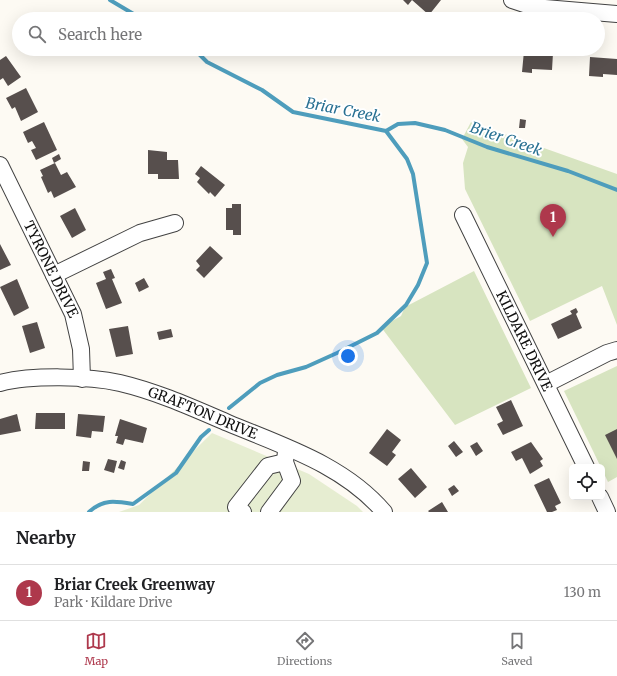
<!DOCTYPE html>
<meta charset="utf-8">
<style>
:root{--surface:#fff;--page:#f2f2f2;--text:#202124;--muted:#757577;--line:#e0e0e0;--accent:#ae384c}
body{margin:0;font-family:Merriweather,serif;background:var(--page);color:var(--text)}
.controls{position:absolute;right:12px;bottom:12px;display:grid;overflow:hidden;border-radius:6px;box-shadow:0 4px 16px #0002}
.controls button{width:36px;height:36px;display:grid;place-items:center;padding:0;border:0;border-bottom:1px solid var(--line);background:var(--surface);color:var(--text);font:20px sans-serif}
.you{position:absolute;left:348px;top:356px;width:14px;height:14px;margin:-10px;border:3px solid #fff;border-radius:50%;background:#1a73e8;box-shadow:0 0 0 6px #1a73e833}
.badge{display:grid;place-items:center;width:26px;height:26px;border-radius:50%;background:var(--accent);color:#fff;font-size:13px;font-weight:700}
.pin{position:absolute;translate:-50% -33px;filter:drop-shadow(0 1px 2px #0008)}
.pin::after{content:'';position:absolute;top:21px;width:14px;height:12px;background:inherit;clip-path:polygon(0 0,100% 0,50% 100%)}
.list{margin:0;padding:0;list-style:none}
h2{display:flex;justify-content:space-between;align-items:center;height:52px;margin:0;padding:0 16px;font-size:17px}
h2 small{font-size:13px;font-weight:400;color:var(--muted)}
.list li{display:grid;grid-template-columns:26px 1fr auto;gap:12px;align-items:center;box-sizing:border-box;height:56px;padding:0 16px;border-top:1px solid var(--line)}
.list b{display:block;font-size:15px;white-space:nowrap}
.list p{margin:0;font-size:13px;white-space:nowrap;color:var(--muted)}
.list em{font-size:13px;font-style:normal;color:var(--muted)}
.icon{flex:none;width:22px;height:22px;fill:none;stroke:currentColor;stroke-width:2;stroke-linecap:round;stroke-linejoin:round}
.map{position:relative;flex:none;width:617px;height:512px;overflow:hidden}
.search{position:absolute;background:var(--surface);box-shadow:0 4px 16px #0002;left:12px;right:12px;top:12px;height:44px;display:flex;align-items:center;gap:10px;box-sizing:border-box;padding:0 14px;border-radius:22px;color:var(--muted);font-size:15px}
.sheet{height:108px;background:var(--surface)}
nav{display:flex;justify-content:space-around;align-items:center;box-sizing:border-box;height:56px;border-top:1px solid var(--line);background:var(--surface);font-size:11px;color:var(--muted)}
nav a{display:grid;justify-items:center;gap:2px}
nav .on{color:var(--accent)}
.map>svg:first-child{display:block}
</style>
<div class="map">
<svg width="617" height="512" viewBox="0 0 617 512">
<rect width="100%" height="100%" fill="#fdfaf3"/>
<!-- green -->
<path fill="#d7e4c0" d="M471,122l146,52v151l-15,-39 -72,35 -65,-132 -2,-26 5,-16 -6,-8z
M474,271l57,117 -76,37 -74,-98 20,-11 4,-9z
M617,366v111l-9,5 -44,-91z"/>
<!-- pitch -->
<path fill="#e6edd1" d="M212,433l97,41 48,32 6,6h-244l20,-7z"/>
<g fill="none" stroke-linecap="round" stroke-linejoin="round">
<!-- stream -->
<path stroke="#4e9dbc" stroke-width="4" d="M110,0l32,19
M194,49l13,13 55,28 31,22 93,19
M386,131l12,-7 17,-1 30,7 42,17 81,24 49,19
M229,408l31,-25 17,-8 29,-8 31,-14 40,-20 29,-28 12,-20 9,-22 -14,-89 -6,-15 -21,-28
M89,512c14,-13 26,-11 44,-8l43,-31 25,-36 8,-7"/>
</g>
<!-- building -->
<path fill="#574f4d" d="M403,0h38l-12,15 -17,-15 -4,5z
M524,51l29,2 -1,17 -20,-1v4l-10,-1z
M6,56l15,21 -13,9 -5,-8 -3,2v-20z
M590,57l27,2v16l-14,-1v3l-14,-1z
M26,88l12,24 -17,9 -6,-14 -3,2 -6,-11z
M520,119l6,1 -1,8h-6z
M44,122l13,28 -21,10 -5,-10 5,-2 -4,-7 -4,2 -5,-11z
M148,150l19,2v8h11l1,19h-21v-5h-10z
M59,154l2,5 -7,4 -2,-5z
M55,163l6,12 6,-3 9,15 -22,11 -3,-7 -3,2 -7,-16 2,-1 -3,-6z
M201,166l24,19 -10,12 -5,-5 -1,2 -12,-12 3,-4 -5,-4z
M232,204h9v31h-8v-5h-7v-22h6z
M75,208l11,22 -14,8 -12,-22z
M0,244l11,21 -11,5z
M210,246l13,12 -19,20 -8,-8 4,-4 -4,-5z
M111,269l4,9 -3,1 10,24 -16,6 -10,-26 10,-4 -3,-7z
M144,278l5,9 -10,5 -4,-9z
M17,279l12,29 -15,8 -14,-29z
M576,308l2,4 -2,2 6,14 -24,11 -7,-15 21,-10 -2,-3z
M37,322l8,26 -15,5 -8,-27z
M128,326l5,28 -17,3 -7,-28z
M171,329l2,8 -14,3 -2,-8z
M511,400l12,26 -20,9 -6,-11 6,-3 -7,-14z
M36,413h29v16h-30z
M17,414l4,17 -21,4v-16z
M78,414l27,2 -2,16 -11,-1 -1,7 -15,-2z
M120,419l27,9 -4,15 -18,-4 -2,6 -7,-2 2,-7h-3z
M387,429l14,11 -9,12 4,3 -9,11 -18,-13z
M617,429v30l-12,-24z
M454,441l9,11 -7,5 -8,-11z
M477,442l6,9 -7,5 -6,-10z
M531,442l12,17 -3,2 3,5 -13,8 -8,-16 -6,3 -5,-9z
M108,459l9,2 -3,12 -10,-3z
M121,460l5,2 -2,8 -6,-2z
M83,461l7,1 -1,9h-7z
M411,468l16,19 -12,11 -17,-19z
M549,478l12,25 -6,3 2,4 -5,2h-5l-13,-27z
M454,485l5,6 -7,5 -4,-7z
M442,502l6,10h-19l-1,-1z"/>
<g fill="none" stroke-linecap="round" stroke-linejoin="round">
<!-- minor casing -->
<g stroke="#424242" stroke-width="18">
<g id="minor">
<path d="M512,0l21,7 84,7"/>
<path id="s1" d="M0,165l73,149 8,35 1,30"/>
<path id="s2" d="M463,215l123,252"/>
<path d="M54,275l86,-42 35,-10"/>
<path id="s3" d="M0,383c31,-8 89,-7 120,0 38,9 73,25 108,40 55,23 116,42 156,89"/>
<path d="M546,384l61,-31 10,-3"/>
<path d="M600,497l7,15"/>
<path d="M243,512l-7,-5 32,-41 17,-4"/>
<path d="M269,512l23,-31 -7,-19 1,-11"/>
</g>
</g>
<!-- minor -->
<use href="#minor" stroke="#fff" stroke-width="16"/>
</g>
<g text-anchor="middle" stroke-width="4" stroke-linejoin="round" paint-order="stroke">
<!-- street labels -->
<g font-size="14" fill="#0f0f0f" stroke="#fff">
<text dy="5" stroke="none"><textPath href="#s1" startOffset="116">TYRONE DRIVE</textPath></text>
<text dy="5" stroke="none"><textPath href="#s2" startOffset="140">KILDARE DRIVE</textPath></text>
<text dy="5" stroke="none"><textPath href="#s3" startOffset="209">GRAFTON DRIVE</textPath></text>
</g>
<!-- water labels -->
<g font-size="15" font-style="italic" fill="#287092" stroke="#fff">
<text transform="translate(343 110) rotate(11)" y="5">Briar Creek</text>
<text transform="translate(506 139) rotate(19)" y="5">Brier Creek</text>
</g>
</g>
</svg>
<div class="controls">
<button><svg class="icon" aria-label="locate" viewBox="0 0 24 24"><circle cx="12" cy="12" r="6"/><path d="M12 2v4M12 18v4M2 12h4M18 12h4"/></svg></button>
</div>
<div class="you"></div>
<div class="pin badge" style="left:553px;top:237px">1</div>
<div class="search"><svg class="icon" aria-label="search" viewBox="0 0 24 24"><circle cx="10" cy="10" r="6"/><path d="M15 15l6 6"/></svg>Search here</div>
</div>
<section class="sheet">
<h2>Nearby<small></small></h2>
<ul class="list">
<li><span class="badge">1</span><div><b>Briar Creek Greenway</b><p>Park · Kildare Drive</p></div><em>130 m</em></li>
</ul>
</section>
<nav>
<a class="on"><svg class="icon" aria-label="map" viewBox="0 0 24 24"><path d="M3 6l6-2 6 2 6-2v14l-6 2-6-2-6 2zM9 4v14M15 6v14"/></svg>Map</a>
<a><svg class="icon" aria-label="directions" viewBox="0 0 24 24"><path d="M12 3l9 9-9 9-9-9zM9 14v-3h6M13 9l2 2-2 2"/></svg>Directions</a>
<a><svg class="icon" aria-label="saved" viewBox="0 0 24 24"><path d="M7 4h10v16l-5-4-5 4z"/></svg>Saved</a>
</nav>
